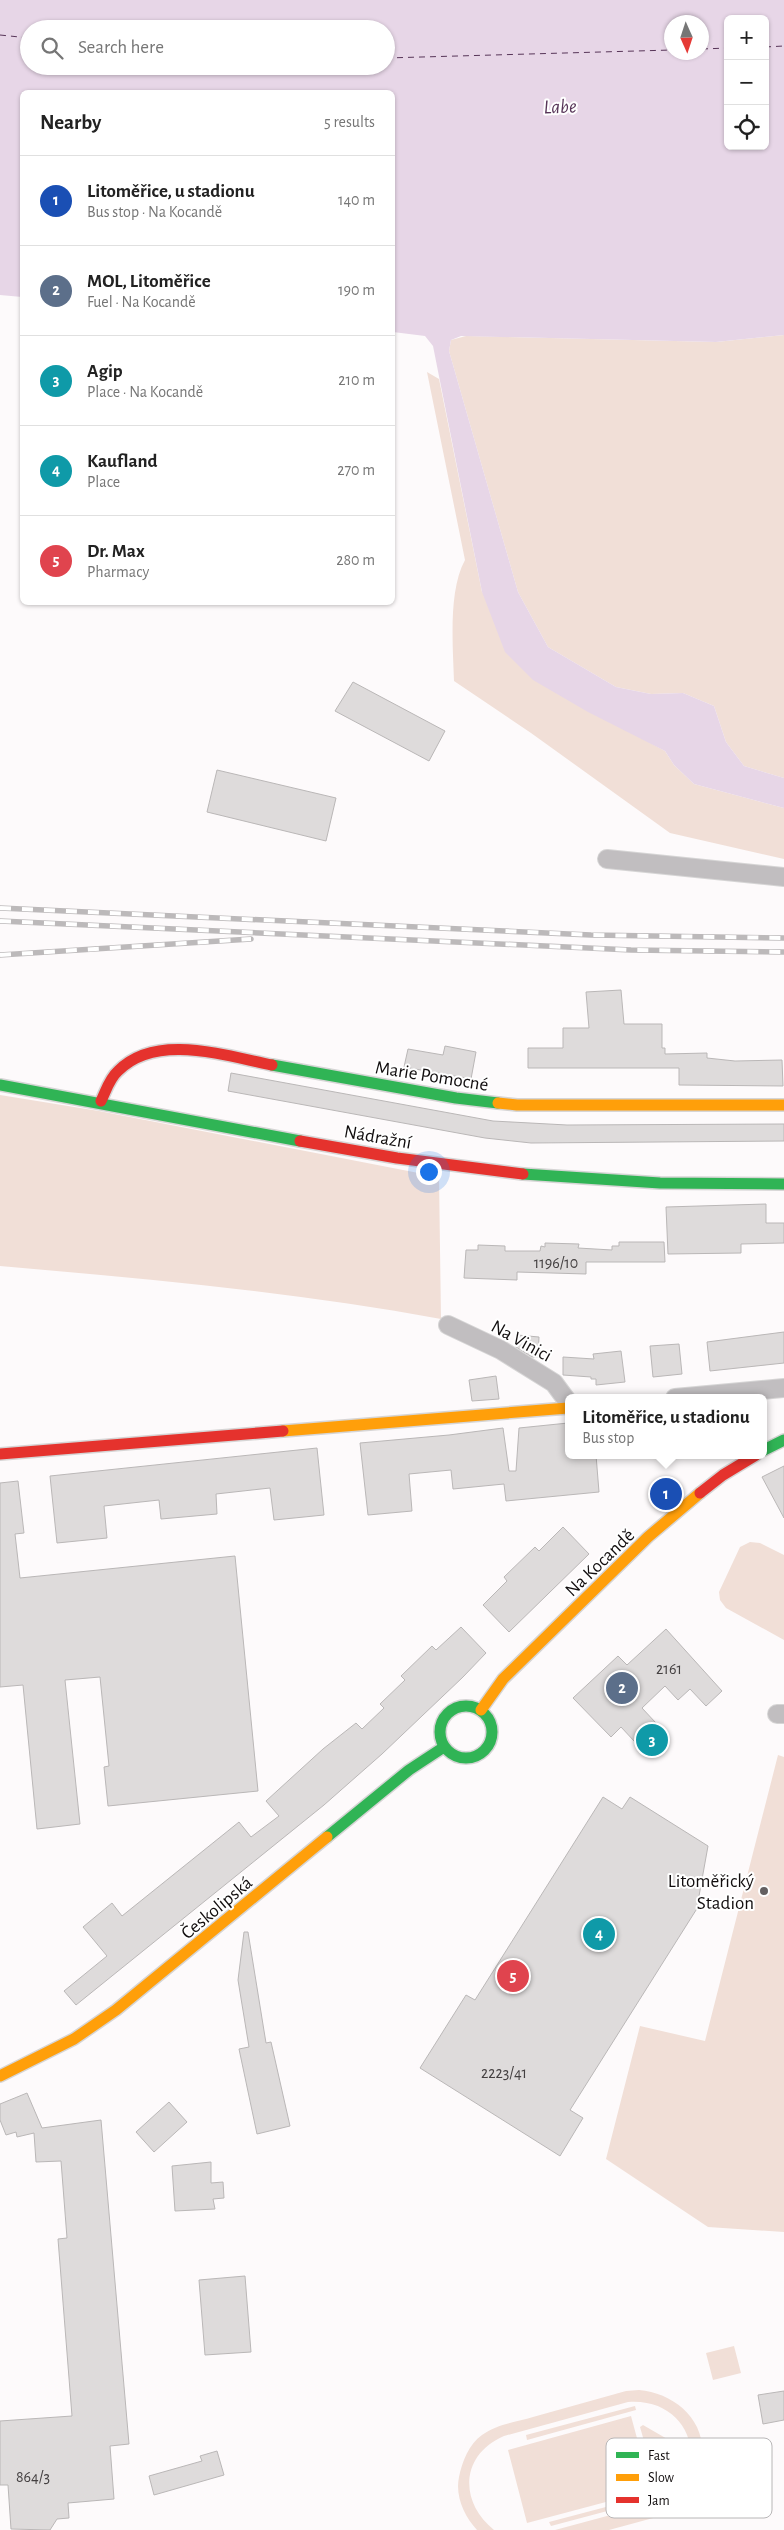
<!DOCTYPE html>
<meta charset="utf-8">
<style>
:root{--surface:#fff;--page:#f2f2f2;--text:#222;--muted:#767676;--line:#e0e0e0;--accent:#0f766e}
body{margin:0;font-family:"Alegreya Sans",sans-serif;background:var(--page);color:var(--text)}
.controls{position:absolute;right:15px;top:15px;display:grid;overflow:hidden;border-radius:8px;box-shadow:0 1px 4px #0004}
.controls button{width:45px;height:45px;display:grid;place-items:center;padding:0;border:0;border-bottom:1px solid var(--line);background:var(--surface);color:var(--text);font:25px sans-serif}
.compass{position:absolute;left:664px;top:15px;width:45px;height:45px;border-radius:50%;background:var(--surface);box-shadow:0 1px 4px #0004;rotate:177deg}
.you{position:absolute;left:428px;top:1171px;width:18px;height:18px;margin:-12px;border:4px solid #fff;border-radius:50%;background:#1a73e8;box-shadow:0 0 0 8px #1a73e833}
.badge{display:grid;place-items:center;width:32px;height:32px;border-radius:50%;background:var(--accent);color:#fff;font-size:16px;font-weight:700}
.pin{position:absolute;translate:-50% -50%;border:2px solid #fff;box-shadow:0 1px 5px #0006}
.popup{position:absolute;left:565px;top:1394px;width:202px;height:65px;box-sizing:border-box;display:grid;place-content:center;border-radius:8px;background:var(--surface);filter:drop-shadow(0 1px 4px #0005);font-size:16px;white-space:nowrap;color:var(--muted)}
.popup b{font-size:19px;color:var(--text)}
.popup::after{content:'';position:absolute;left:50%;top:100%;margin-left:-10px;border:10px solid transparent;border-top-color:var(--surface)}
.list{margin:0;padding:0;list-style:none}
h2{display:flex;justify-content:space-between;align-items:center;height:65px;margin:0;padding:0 20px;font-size:21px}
h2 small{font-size:16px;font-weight:400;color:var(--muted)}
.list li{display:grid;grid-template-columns:32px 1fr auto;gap:15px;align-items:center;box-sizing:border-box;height:90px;padding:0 20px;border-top:1px solid var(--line)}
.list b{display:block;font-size:19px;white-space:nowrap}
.list p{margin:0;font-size:16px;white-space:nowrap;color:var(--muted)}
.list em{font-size:16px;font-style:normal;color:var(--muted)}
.icon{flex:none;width:28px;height:28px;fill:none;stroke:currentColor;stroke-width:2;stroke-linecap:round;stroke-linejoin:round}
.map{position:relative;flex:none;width:784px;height:2530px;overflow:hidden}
.search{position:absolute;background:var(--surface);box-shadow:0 1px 4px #0004;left:20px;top:20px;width:375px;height:55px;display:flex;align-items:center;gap:12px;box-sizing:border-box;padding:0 18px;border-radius:28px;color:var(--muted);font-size:19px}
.panel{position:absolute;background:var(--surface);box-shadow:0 1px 4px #0004;left:20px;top:90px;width:375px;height:515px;border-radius:8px}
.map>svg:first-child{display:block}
</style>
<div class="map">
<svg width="784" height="2530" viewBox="0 0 784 2530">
<rect width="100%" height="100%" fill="#fdfafb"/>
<!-- green -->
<path fill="#f1dfd7" d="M784,335v443l-40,-12 -18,-24 -12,-36 -31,-13 -32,1 -35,-7 -68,-40 -30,-55 -69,-241 2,-11 15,-4 250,6z
M427,372l12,7 43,213 154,143 29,16 9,14 20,19 90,24v51l-114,-26 -139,-100 -77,-52c-1,-35 -6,-90 11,-121z
M0,1095l99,16 340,66 2,142c-146,-27 -293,-40 -441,-53z
M750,1542l10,1 24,12v85l-58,-32 -6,-8 -1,-8 21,-45z
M778,1755l6,2v475l-76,-5 -102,-68 34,-133 65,15z
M734,2346l7,27 -28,7 -7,-27z
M639,2390c35,3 68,30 63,69 -1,7 -2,15 -6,22 -2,4 -7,8 -9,12l69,-17 4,13 -151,41h-54l104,-28c56,-30 33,-105 -31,-100l-124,34c-44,19 -45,66 -10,94h-17c-13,-14 -22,-34 -18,-53 3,-15 10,-33 23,-42 15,-11 35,-13 51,-18 31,-9 62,-17 93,-26z
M635,2406l1,4 -109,30 -1,-5z
M631,2416l20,74 -124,33 -19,-73z
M643,2425l45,26c-9,13 -19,21 -34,25l-14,-49z
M659,2493l1,4 -109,29 -2,-4z"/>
<!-- water -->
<path fill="#e7d6e7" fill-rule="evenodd" d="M0,0h784v335l-68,7 -255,-6 -10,4 -2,11 69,241 30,55 68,40 35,7 32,-1 31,13 12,36 18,24 40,12v30l-90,-24 -20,-19 -9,-14 -77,-39 -55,-32 -28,-28 -23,-60 -49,-246 -8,-10 -32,-4 -1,-240h-370v205l-22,-2zM728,19h37v127h-37zM672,22h30v30h-30zM29,29h357v37h-357z"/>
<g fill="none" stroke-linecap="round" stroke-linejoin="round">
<!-- ferry -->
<path stroke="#573558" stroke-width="1" stroke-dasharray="6 5" stroke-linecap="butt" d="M0,35l29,3
M765,47l19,-1
M702,49l26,-1
M386,58l286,-8"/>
</g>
<!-- building -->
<path fill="#dedbdb" stroke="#bab7b7" d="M353,682l92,49 -16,30 -94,-50z
M217,770l119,28 -10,43 -119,-29z
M621,990l3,34h38v24h3v6l42,-1v5l28,3 47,-1 1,26 -104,-1v-17h-151v-20h35v-20h26l-3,-36z
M445,1046l31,6 -5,27 -67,-12 4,-18 35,6z
M231,1073l262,48 74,4 217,-1v17l-253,2 -46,-5 -257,-47z
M766,1204v19h18v20l-43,1v9l-73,1 -2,-47z
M619,1242h45l1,20h-79v12l-69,-2v8l-53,-2 2,-28h12v-5l27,1v5h35l1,-5 4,1v-4l34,1 -1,4 34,2v-4h7z
M784,1332v31l-74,8 -3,-29z
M517,1335l22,2 -1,20h-6l-16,-10z
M679,1344l3,30 -29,3 -3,-31z
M621,1351l4,31 -29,3v-6h-5v-2l-28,-2v-18l31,2 -1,-5z
M496,1376l3,23 -27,2 -3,-21z
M568,1423v32h28l3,37 -93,9 -2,-17 -51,5 -2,-19 -42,4 3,37 -44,4 -8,-72 89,-8 54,-7 6,43h7l3,-43z
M317,1448l7,67 -50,5 -4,-32 -54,6 1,20 -56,5 -2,-19 -55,6 3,32 -50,5 -7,-67z
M784,1466v52l-22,-41z
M18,1481l6,52 -9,1 5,44 215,-22 23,235 -150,15 -4,-39 5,-1 -9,-89 -35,3 15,144 -43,5 -14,-144 -23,2v-204z
M563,1527l26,27 -80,78 -26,-27 24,-24 -3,-4 31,-30 4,4z
M461,1627l25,26 -23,24 -81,77 -58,51 -248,200 -12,-14 43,-35 -24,-29 29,-24 10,13 117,-94 12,15 28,-21 -13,-15 57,-52 33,-26 6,6 22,-21 -4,-4 25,-24 -4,-4 31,-30 4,4z
M666,1629l56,62 -16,15 -16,-17 -12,11 -13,-14 -23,22 27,29 -21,19 -27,-29 -10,10 -38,-39 45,-42 9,9z
M603,1797l19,12 8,-12 78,49 -9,50 4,3 -133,211 13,8 -23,38 -140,-88 46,-73 9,5z
M244,1932h4l18,111 5,-1 19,84 -33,8 -18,-85 10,-2 -11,-67z
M27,2093l15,35 59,-8 28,324 -19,2 4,53 -46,4 1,15 -12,1 -7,11 -39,-1 -3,-44h-8v-64l72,-5 -14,-177 9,-1 -6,-77 -25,1 -2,-29 -17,4 -1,-5 -10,3 -6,-15v-16z
M169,2102l18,20 -33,30 -18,-20z
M211,2162v21l12,-1 1,16 -11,1 2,10 -40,2 -3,-45z
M245,2276l6,76 -46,3 -6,-75z
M784,2391v29l-21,4 -5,-29z
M217,2451l7,24 -70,20 -5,-19 53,-15 -2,-5z"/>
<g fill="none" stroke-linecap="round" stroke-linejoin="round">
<!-- street casing -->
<g stroke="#d6d5d5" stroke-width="20">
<path id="street" d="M607,859l177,18
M448,1325l53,25 53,33 14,19
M675,1398l109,-10
M777,1714h7"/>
</g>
<!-- fast casing -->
<g stroke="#d6d5d5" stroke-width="14">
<path id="fast" d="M272,1065l184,33 42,5
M0,1085l300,56
M523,1174l137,9 124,1
M764,1450l20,-10
M440 1732a26 26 0 1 1 52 0a26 26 0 1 1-52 0Z
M327,1837l82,-67 35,-23"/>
</g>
<!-- slow casing -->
<g stroke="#d6d5d5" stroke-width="14">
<path id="slow" d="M498,1103l19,2h267
M283,1431l285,-23
M481,1710l22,-31 145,-142 52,-44
M0,2076l74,-37 42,-29 211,-173"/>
</g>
<!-- jam casing -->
<g stroke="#d6d5d5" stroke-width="14">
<path id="jam" d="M101,1101c5,-10 8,-22 17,-30 38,-39 108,-15 154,-6
M300,1141l97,17 126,16
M0,1454l283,-23
M700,1493l23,-18 33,-20"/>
</g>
<!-- street -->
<use href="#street" stroke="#c1bec0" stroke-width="18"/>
<!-- fast -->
<use href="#fast" stroke="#30b455" stroke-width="11"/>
<!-- slow -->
<use href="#slow" stroke="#ff9f0a" stroke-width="11"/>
<!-- jam -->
<use href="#jam" stroke="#e5322d" stroke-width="11"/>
<!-- rail casing -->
<g stroke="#bcb9ba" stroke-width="5.5">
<path id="rail" d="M0,908l591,27 193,3
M0,921l631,29 153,2
M0,955l251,-16"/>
</g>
<!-- rail -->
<use href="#rail" stroke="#fff" stroke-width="4" stroke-dasharray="11" stroke-linecap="butt"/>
</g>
<!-- markers -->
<circle fill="#646061" stroke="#fff" stroke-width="2" cx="764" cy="1891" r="5"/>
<g text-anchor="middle" stroke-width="4" stroke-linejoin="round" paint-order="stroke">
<!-- number labels -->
<g font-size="16" fill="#444041">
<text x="556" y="1268">1196/10</text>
<text x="669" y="1674">2161</text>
<text x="504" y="2078">2223/41</text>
<text x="33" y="2482">864/3</text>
</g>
<!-- street labels -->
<g font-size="19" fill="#110d0e" stroke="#fff">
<text transform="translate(432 1075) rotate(9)" y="7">Marie Pomocné</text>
<text transform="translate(378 1136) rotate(10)" y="7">Nádražní</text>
<text transform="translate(522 1340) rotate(29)" y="7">Na Vinici</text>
<text transform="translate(599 1562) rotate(-44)" y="7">Na Kocandě</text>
<text transform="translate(216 1907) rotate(-40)" y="7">Českolipská</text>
</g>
<!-- poi labels -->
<g font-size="19" fill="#110d0e" stroke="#fff" text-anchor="end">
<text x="754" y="1887">Litoměřický<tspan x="754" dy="22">Stadion</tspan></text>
</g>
<!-- water labels -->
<g font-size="20" font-style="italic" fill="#573558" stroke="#fff">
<text transform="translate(560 106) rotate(-2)" y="7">Labe</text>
</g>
</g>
<!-- legend -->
<rect x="606" y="2438" width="166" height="80" rx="8" fill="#fff" stroke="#b8b6b7" stroke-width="1"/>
<rect x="616" y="2452" width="23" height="6" fill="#30b455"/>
<rect x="616" y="2474" width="23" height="7" fill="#ff9f0a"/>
<rect x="616" y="2497" width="23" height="6" fill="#e5322d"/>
<g font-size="14" fill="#110d0e">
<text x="648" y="2460">Fast</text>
<text x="648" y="2482">Slow</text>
<text x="648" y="2505">Jam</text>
</g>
</svg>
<div class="controls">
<button>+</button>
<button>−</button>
<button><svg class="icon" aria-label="locate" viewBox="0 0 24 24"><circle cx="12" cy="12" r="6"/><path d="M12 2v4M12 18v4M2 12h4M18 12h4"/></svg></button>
</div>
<svg class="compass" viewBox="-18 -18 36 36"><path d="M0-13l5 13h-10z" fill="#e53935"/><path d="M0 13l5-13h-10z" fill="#767676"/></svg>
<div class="you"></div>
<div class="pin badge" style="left:666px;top:1494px;background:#1a4fb4">1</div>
<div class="popup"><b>Litoměřice, u stadionu</b>Bus stop</div>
<div class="pin badge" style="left:622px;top:1688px;background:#5c6f8a">2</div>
<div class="pin badge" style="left:652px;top:1740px;background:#0f9aa8">3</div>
<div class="pin badge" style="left:599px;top:1934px;background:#0f9aa8">4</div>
<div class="pin badge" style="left:513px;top:1976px;background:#e0444e">5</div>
<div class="search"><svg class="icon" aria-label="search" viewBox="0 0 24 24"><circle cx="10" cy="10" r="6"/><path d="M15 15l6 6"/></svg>Search here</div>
<section class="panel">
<h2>Nearby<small>5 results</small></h2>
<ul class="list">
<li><span class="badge" style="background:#1a4fb4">1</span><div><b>Litoměřice, u stadionu</b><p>Bus stop · Na Kocandě</p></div><em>140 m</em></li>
<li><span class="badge" style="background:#5c6f8a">2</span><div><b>MOL, Litoměřice</b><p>Fuel · Na Kocandě</p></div><em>190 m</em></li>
<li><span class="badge" style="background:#0f9aa8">3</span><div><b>Agip</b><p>Place · Na Kocandě</p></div><em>210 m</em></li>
<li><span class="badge" style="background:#0f9aa8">4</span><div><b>Kaufland</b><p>Place</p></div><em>270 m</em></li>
<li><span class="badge" style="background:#e0444e">5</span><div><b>Dr. Max</b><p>Pharmacy</p></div><em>280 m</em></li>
</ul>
</section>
</div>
